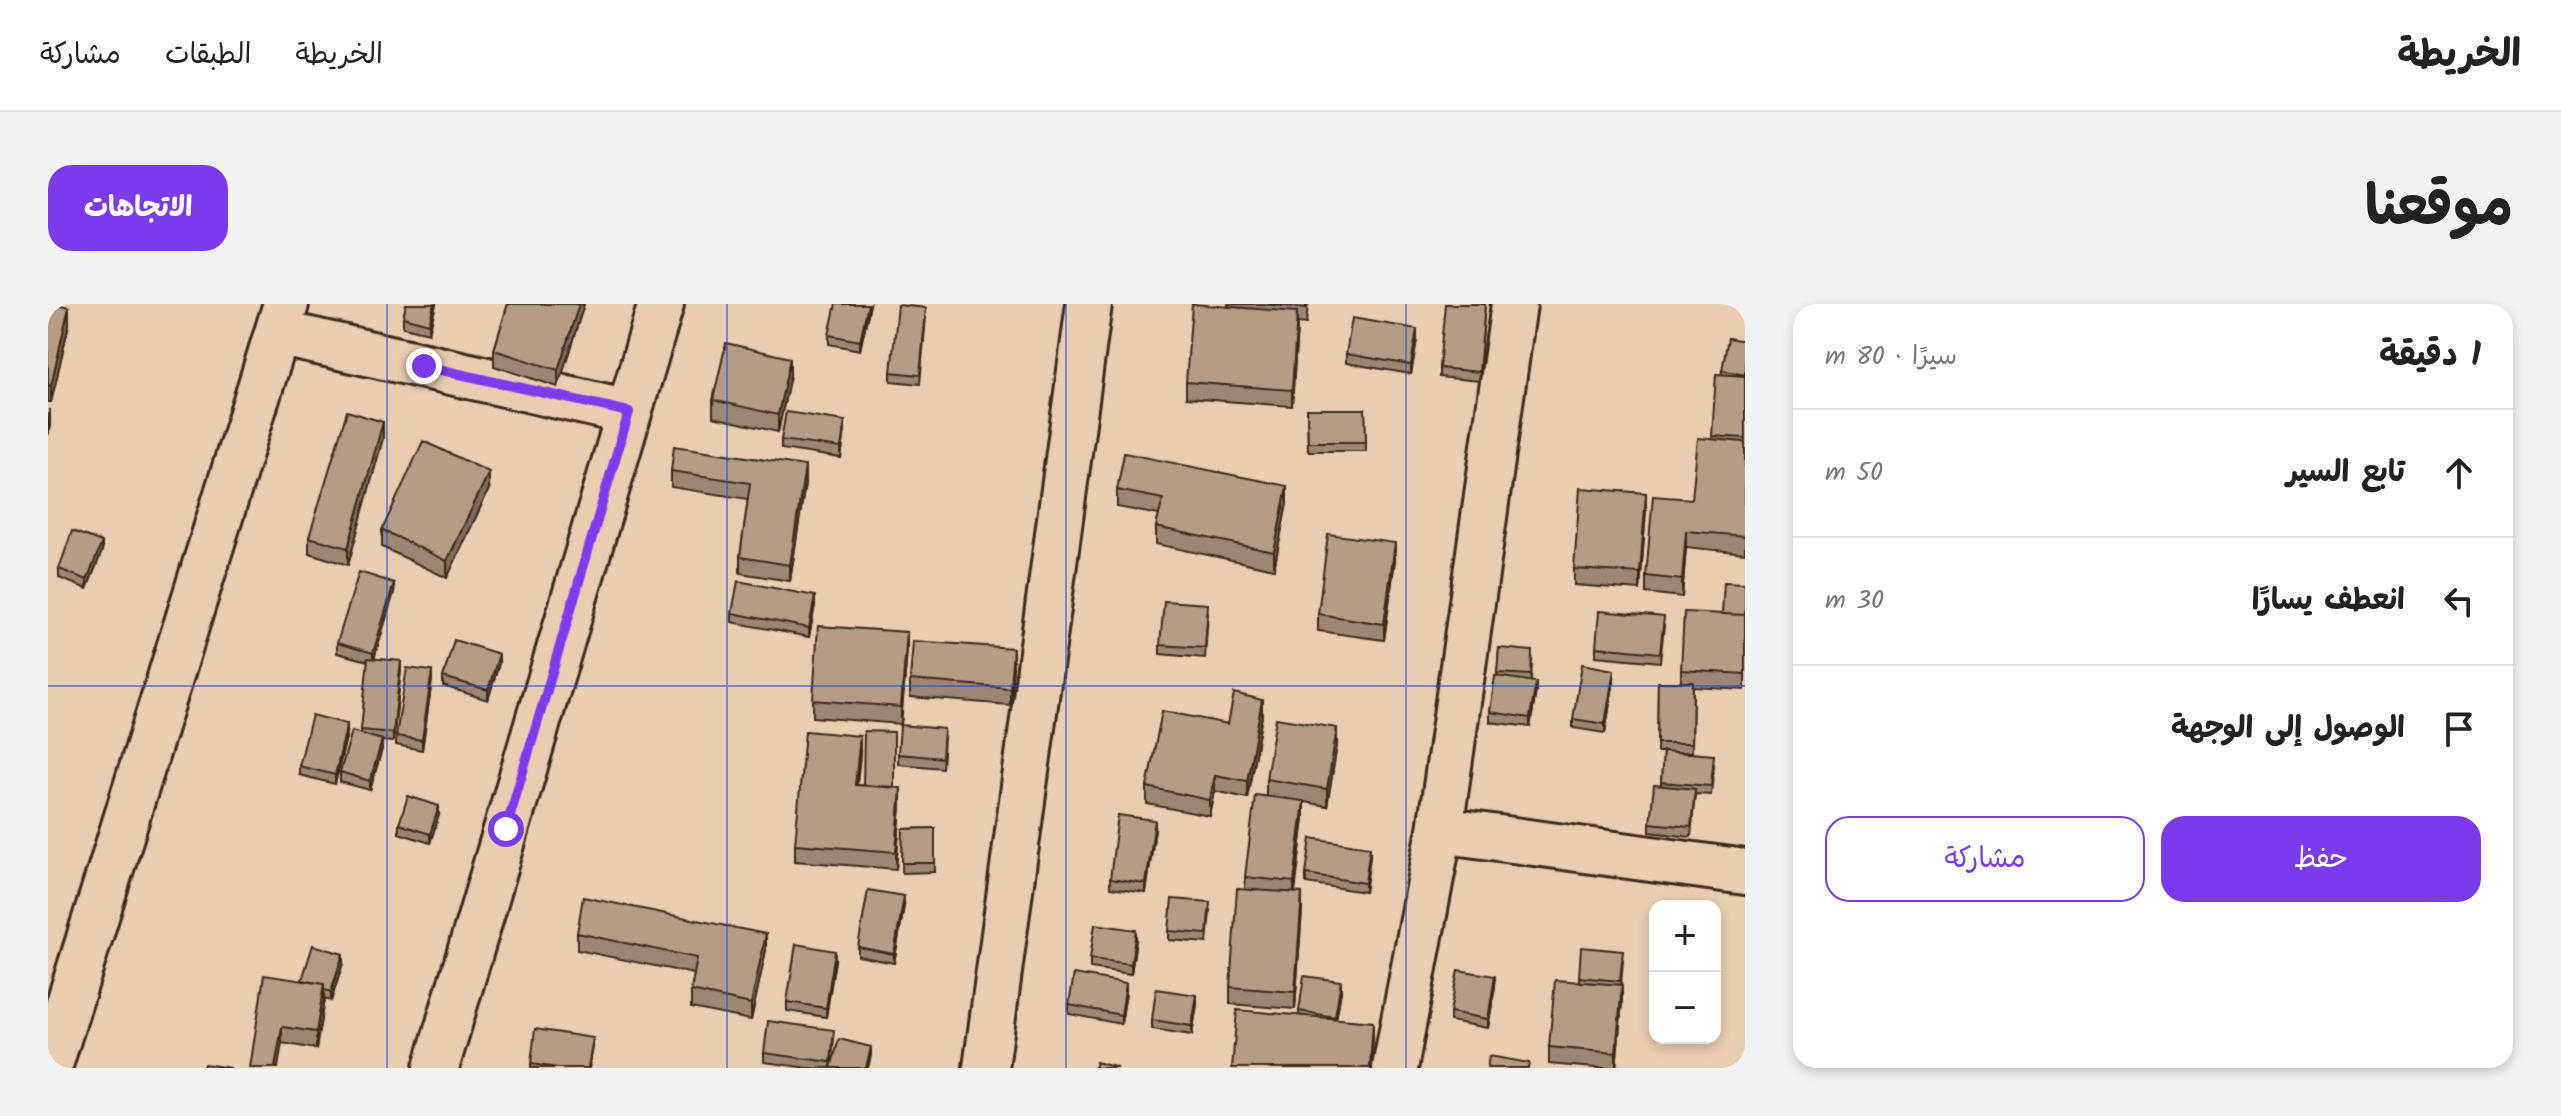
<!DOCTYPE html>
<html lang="ar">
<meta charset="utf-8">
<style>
:root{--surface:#fff;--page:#f2f2f2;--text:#222;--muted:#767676;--line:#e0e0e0;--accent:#7c3aed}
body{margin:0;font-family:Kalam,"Playpen Sans Arabic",sans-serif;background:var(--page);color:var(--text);direction:rtl}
.controls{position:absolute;right:24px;bottom:24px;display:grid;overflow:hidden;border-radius:16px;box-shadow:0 4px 12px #0003}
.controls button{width:72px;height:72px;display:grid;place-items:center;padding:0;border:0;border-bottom:2px solid var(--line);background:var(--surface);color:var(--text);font:40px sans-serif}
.stop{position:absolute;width:24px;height:24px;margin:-18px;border:6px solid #7c3aed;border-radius:50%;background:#fff}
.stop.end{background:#7c3aed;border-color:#fff;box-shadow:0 2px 8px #0008}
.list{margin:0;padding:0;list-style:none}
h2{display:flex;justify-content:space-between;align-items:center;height:104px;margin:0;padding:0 32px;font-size:34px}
h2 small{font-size:26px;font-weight:400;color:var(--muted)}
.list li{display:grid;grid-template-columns:52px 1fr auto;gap:24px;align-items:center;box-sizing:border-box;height:128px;padding:0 32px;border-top:2px solid var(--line)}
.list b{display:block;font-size:30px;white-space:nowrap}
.list em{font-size:26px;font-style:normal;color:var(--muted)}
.actions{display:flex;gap:16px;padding:24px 32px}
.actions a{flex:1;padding:18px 0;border:2px solid var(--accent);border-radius:24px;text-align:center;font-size:28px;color:var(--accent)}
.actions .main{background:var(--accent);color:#fff}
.icon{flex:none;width:44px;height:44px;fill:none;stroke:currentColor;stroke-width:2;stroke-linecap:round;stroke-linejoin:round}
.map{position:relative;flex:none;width:1697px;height:764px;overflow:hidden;direction:ltr;border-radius:24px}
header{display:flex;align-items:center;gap:48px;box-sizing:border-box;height:112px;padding:0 40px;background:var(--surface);border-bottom:2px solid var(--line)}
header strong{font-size:38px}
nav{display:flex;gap:44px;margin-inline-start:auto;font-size:28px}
.intro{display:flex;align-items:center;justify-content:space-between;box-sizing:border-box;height:192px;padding:0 48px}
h1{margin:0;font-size:56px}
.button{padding:20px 36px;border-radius:24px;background:var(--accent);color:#fff;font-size:28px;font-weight:700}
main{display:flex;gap:48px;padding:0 48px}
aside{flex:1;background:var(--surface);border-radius:24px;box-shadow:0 4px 12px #0003}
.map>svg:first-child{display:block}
</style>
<header>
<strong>الخريطة</strong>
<nav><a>الخريطة</a><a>الطبقات</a><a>مشاركة</a></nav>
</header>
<div class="intro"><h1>موقعنا</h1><a class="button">الاتجاهات</a></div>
<main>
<aside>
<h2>1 دقيقة<small>سيرًا · 80 m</small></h2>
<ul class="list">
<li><svg class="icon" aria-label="ahead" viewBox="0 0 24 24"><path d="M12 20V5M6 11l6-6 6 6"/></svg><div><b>تابع السير</b></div><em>50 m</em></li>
<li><svg class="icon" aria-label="left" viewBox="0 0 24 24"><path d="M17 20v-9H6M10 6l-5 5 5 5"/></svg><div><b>انعطف يسارًا</b></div><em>30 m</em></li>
<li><svg class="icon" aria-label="arrive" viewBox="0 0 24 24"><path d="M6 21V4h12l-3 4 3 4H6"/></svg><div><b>الوصول إلى الوجهة</b></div></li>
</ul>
<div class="actions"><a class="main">حفظ</a><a>مشاركة</a></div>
</aside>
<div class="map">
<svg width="1697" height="764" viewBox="0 0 1697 764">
<rect width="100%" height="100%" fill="#e9cdb0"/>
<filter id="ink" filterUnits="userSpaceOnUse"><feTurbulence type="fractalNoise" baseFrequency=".0125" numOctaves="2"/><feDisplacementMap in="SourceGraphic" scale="16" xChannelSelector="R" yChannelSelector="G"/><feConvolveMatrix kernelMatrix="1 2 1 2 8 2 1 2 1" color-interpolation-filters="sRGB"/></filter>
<g filter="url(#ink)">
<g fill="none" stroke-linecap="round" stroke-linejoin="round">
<!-- minor casing -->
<g stroke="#3b2a1e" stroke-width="50">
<path id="minor" d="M230,29l351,79
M1392,526l305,42
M1,764l237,-764
M388,764l225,-764
M938,764l103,-764
M1347,764l45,-238 74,-526"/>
</g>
<!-- minor -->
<use href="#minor" stroke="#e9cdb0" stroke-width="44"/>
</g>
<!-- wall -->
<path fill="#9c8772" stroke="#3b2a1e" stroke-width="2" d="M0,0l21,20 -18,78h-3z
M388,0l-7,29 -26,-6v-10z
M460,0h76l-26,83 -64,-21v-16z
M822,0l-10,46 -31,-6v-9z
M1180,0h80l-2,20 -9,-1 -5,83 -106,-8v-16l42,-76z
M1437,0l-6,77 -40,-4v-9z
M878,13l-6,67 -29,-3v-9z
M1369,35l-6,35 -65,-11v-9z
M1697,37v212l-59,-6 -4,50 -36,-4v-17l46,-77 20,-60 10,-69z
M742,71l-12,57 -65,-15v-17z
M1259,105h58l1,42h-58z
M797,126l-4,28 -60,-9v-9z
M335,134l-35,127 -39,-12v-16z
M623,167l134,12 -15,98 -50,-8v-16l8,-58 -77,-12z
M441,185l-42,89 -65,-31v-17z
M1069,186l170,13 -13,66 -118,-25v-17l3,-12 -42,-8z
M1598,205l-6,81 -66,-5v-16z
M54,247l-15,38 -28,-11v-9z
M1347,256l-11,80 -66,-9v-17z
M1697,279v107l-52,-3 -1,65h-13l35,12 -3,31 -16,-1 -4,43 -41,-5v-9l11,-37 2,-34h-6l1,-70h23v-12z
M346,288l-20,67 27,11 -8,72 -11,-1v8l-12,41 -30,-8v-10l21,-38 7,-73 -31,-8v-10z
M767,301l-6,32 -77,-15v-9z
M1160,309l-3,45 -45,-4v-9z
M1616,322l-4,36 -64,-6v-9z
M1451,344l33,12 -1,21 5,10 -6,36 -40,-5v-10l7,-36z
M859,345l-6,75 -88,-7v-17z
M451,359l-11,37 -45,-14v-9z
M965,361l-3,40 -100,-8v-17z
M1566,375l-9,54 -32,-5v-9z
M384,376l-10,70 -26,-5v-9z
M1214,412l-15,82 -32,-7 -5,25 -63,-12v-17l81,-63z
M299,429l-12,51 -36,-9v-9z
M896,434l-2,30 -44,-4v-10z
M1289,441l-10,61 -23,-4v16l-9,75 7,17 -7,99 -65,-5v-17l15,-97v-13l42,-78 -21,-3v-17z
M812,449l-3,32 37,2 7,18 -5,64 -101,-8v-17z
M391,511l-9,28 -31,-10v-9z
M887,524v44l-33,1 1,-44z
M1107,525l-9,64 -36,-5v-9z
M1322,552l-5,36 -59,-9v-9z
M856,602l-10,57 -36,-7v-9z
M1162,607l-3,32 -38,-3v-9z
M529,629l189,17 -15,70 -60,-12v-17l3,-17 -117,-24z
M1088,635l-5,35 -41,-6v-9z
M787,656l-9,57 -39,-6v-9z
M1575,656l-2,25 1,17 -6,66h-21l-46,-4v-17l30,-65v-5z
M295,659l-12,38 -7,-2 -8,50 -34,-6 -32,25 52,-88z
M1447,682l-7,42 -38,-7v-9z
M1293,687l-5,28 37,20 -74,-23v-5z
M1078,688l-5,32 -52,-10v-9z
M1149,700l-5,31 -40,-6v-9z
M786,735l-3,29h-23l-44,-6v-9z
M545,743l-4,21h-58v-4z"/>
<!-- shaded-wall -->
<path fill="#7f6e5d" stroke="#3b2a1e" stroke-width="2" d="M386,0h2l-7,29v-9z
M531,0h5l-26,83v-17z
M820,0h2l-10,46v-9z
M21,3v17l-18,78v-16z
M1249,8v16l-5,78v-16z
M1369,25v10l-6,35v-9z
M742,54v17l-12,57v-17z
M2,105v17l-2,10v-17z
M797,117v9l-4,28v-10z
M335,118v16l-35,127v-17z
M757,162v17l-15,98v-16z
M441,168v17l-42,89v-17z
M1239,182v17l-13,66v-17z
M1598,189v16l-6,81v-17z
M1638,227v16l-4,50v-17z
M54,238v9l-15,38v-9z
M1347,239v17l-11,80v-16z
M346,279v9l-21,70v-9z
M767,292v9l-6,32v-9z
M859,328v17l-6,75v-17z
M965,344v17l-3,40v-17z
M451,350v9l-11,37v-10z
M353,357v9l-8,72v-9z
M1566,366v9l-9,54v-9z
M384,367v9l-10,70v-10z
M1488,378v9l-6,36v-9z
M1214,396v16l-15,82v-17z
M299,420v9l-12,51v-9z
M1289,424v17l-10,61v-17z
M812,432v17l-5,48v-16z
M334,436v9l-12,41v-9z
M1167,471v16l-5,25v-16z
M853,484v17l-5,64v-17z
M1256,497v17l-10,80v-16z
M391,502v9l-9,28v-9z
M1107,516v9l-9,64v-9z
M1322,543v9l-5,36v-9z
M1254,589v17l-7,99v-17z
M856,592v10l-10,57v-9z
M1088,626v9l-5,35v-10z
M718,630v16l-15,70v-16z
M787,647v9l-9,57v-9z
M295,650v9l-12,38v-9z
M1447,672v10l-7,42v-9z
M1293,677v10l-6,35v-9z
M1078,679v9l-5,32v-9z
M276,680v16l-8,49v-17z
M1574,681v17l-6,66v-15z
M1149,691v9l-5,31v-9z
M1325,718v17l-2,29h-1z
M234,723v16l-4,25h-3z
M545,734v9l-4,21h-1z
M823,743v9l-3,12h-2z"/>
<!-- building -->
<path fill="#b59d85" stroke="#3b2a1e" stroke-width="2" d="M0,0h8l13,3 -18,79 -3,-1z
M358,0h28l-5,20 -26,-7z
M460,0h71l-21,66 -64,-20z
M788,0h32l-8,37 -31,-6z
M1144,0l105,8 -5,78 -106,-8z
M1213,0h45v4z
M1397,0h40l-6,68 -40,-4z
M850,1l28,3 -6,67 -29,-3z
M1304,14l65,11 -6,36 -65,-11z
M1680,34l17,3v34l-23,-5z
M678,39l64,15 -12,57 -65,-15z
M1668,70l29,2v62l-33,-2z
M1259,105h58l1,33h-58z
M299,107l36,11 -35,126 -39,-11z
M738,108l59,9 -4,27 -60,-8z
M1650,134l47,4v94l-59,-5 -4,49 -36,-4 7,-80 39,3z
M375,137l66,31 -42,89 -65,-31z
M626,142l131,20 -15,99 -50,-8 10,-74 -79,-12z
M1076,149l163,33 -13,66 -118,-25 7,-28 -46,-9z
M1532,184l66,5 -6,80 -66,-4z
M24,227l30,11 -15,38 -28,-11z
M1280,230l67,9 -11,81 -66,-10z
M311,268l35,11 -21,70 -36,-10z
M690,277l77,15 -6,32 -77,-15z
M1676,278l21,1v32l-23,-1z
M1116,297l44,3 -3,44 -45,-3z
M1551,307l65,6 -4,36 -64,-6z
M1636,308l61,3v59l-64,-4z
M770,322l89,6 -6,75 -88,-7z
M406,336l45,14 -11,36 -45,-13z
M865,337l100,7 -3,40 -100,-8z
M1451,344l33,3 -1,24 -34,-2z
M320,354l33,3 -8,72 -32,-3z
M1534,360l32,6 -9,54 -32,-5z
M359,364l25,3 -10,69 -26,-4z
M1447,372l41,6 -6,36 -40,-6z
M1610,378h35l-1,61h-35z
M1186,389l28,7 -15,81 -32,-6 -5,25 -63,-13 15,-76 66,13z
M264,411l35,9 -12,51 -36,-9z
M1228,414l61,10 -10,61 -61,-10z
M852,421l44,4 -2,29 -44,-4z
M304,427l30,9 -12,41 -30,-9z
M757,427l55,5 -5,49 46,3 -5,64 -101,-8z
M816,427l30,1v55l-31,-2z
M1615,447l51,4 -3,31 -50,-4z
M1606,481l41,4 -4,38 -41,-4z
M1207,491l49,6 -10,81 -49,-5z
M360,492l31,10 -9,28 -31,-10z
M1070,511l37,5 -9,64 -36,-5z
M887,524v35h-33l1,-34z
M1263,534l59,9 -5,36 -59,-9z
M1189,585l65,4 -7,99 -65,-5z
M820,586l36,6 -10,58 -36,-7z
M535,593l183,37 -15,70 -60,-13 6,-33 -120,-25z
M1124,595l38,3 -3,32 -38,-3z
M1047,620l41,6 -5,34 -41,-5z
M748,640l39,7 -9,57 -39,-6z
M265,641l30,9 -12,38 -7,-2v-6l-22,-4z
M1533,643l42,4 -3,30 -41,-4z
M1410,666l37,6 -7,43 -38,-7z
M1026,670l52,9 -5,32 -52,-10z
M216,671l60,9 -8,48 -34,-5 -7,41h-25z
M1256,672l37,5 -6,36 -36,-6z
M1507,676l67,5 -6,68 -67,-6z
M1108,685l41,6 -5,31 -40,-6z
M1189,706l136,12 -3,46h-138z
M720,717l66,9 -3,32 -67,-9z
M487,725l58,9 -5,30h-30l-27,-4z
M791,735l32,8 -5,21h-35z
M1441,752l40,7 -1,5h-41z
M1048,758l22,6h-24z
M156,760l27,4h-28z"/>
</g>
<g fill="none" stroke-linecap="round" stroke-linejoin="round" filter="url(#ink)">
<!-- route -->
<path stroke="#7c3aed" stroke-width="10" d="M376,62l205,46 -123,417"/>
</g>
<!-- grid -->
<path fill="none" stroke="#1d4ed8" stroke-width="2" stroke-opacity="0.55" d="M339,0v764M679,0v764M1018,0v764M1358,0v764M0,382h1697"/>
</svg>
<div class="controls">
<button>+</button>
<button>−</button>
</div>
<div class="stop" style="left:458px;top:525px"></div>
<div class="stop end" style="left:376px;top:62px"></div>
</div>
</main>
